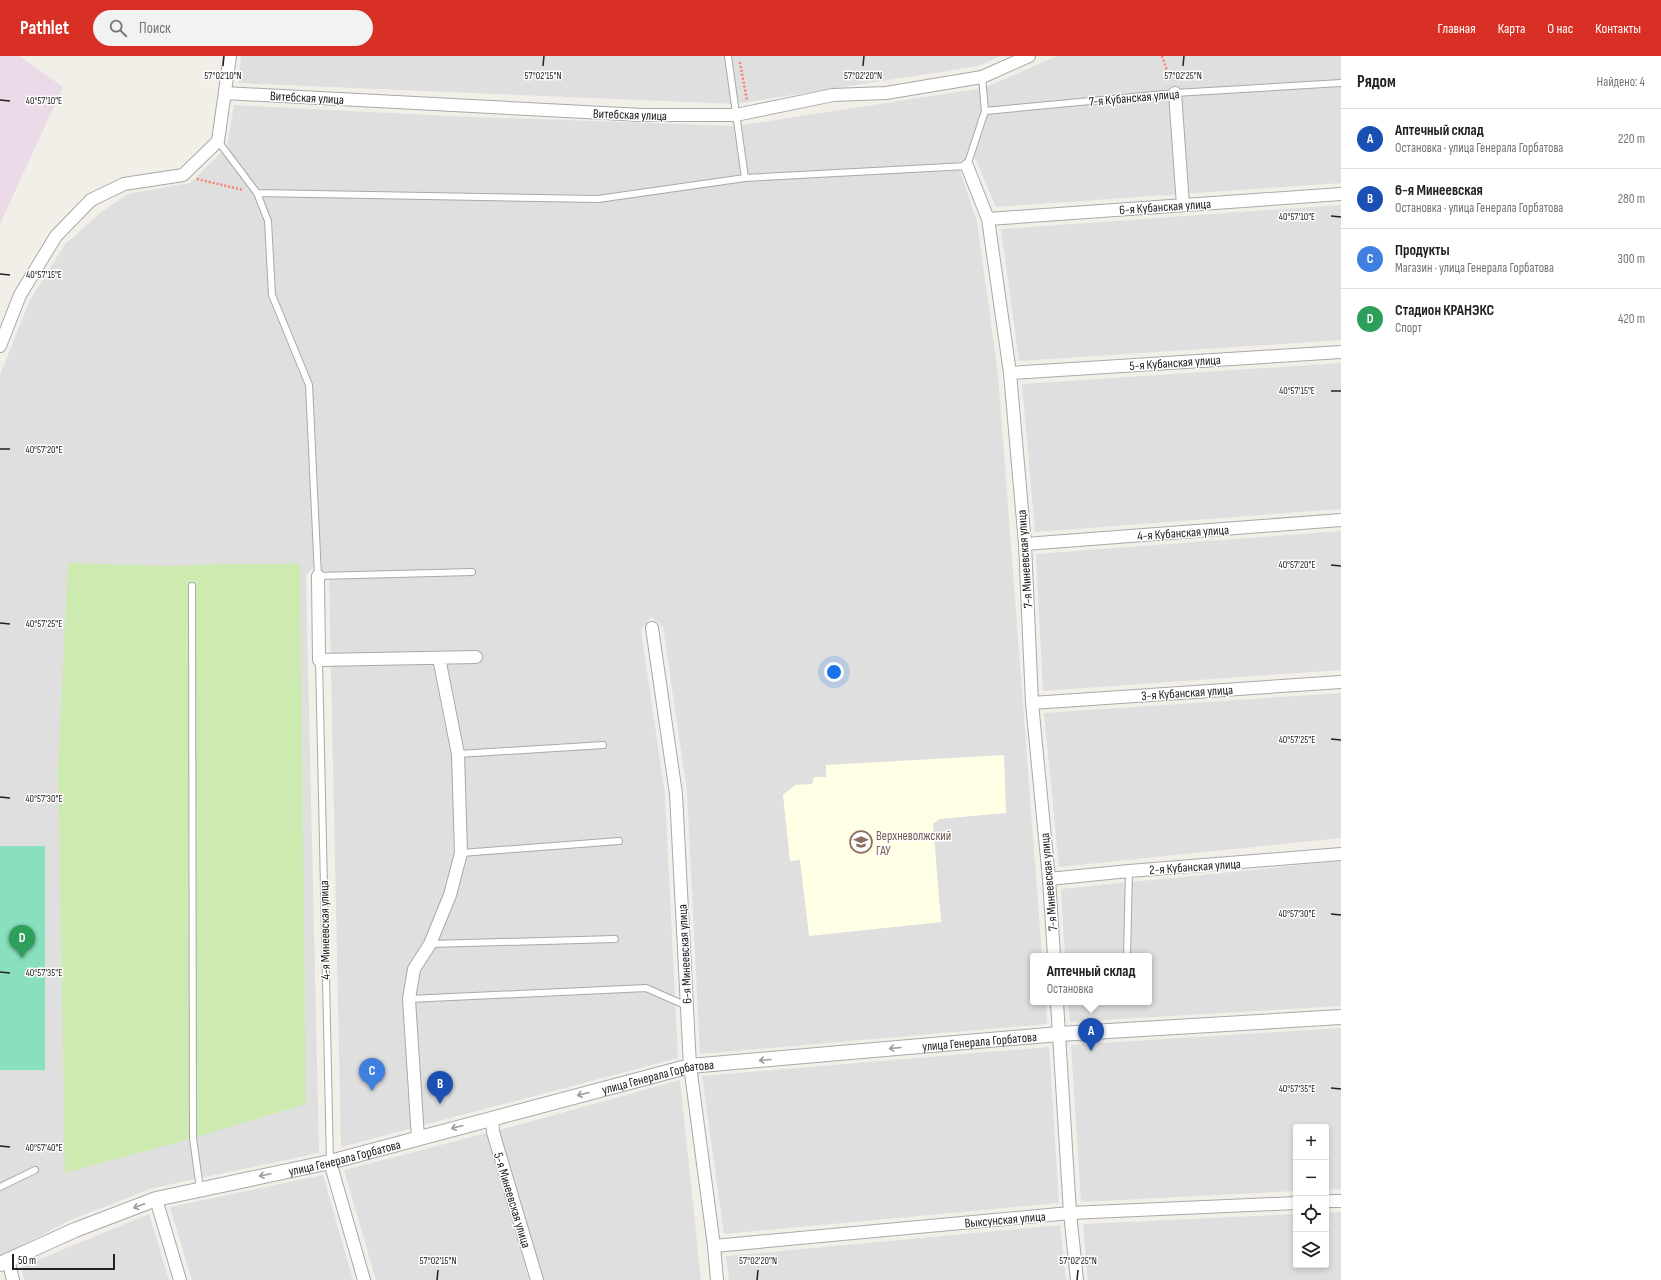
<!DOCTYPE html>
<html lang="ru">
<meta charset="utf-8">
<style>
:root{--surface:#fff;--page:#f2f2f2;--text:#202124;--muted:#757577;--line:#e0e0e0;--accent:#d93025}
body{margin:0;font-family:"Sofia Sans Condensed",sans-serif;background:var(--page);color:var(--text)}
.controls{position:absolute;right:12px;bottom:12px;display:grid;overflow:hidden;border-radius:4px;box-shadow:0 2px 6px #0003}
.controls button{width:36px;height:36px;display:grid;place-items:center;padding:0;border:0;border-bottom:1px solid var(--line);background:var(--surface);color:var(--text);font:20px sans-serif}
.scale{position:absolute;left:12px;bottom:10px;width:103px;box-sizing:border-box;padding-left:4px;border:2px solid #222;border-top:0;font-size:11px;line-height:14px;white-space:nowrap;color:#222;-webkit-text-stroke:3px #fff;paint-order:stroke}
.you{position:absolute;left:834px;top:616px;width:14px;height:14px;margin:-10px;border:3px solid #fff;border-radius:50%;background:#1a73e8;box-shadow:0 0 0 6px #1a73e833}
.badge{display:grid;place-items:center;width:26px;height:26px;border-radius:50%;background:var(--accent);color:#fff;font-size:13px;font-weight:700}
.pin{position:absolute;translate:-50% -33px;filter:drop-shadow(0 1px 2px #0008)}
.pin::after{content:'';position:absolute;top:21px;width:14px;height:12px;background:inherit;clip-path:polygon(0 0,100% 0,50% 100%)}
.popup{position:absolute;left:1030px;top:897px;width:122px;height:52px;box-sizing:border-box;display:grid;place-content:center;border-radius:4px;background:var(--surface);filter:drop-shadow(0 1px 3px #0005);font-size:13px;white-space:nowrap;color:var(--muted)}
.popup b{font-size:15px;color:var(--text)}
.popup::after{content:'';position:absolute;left:50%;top:100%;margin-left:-8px;border:8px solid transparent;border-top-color:var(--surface)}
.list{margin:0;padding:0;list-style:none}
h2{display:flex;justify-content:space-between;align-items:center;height:52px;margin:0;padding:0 16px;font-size:17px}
h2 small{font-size:13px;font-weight:400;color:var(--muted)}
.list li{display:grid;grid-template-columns:26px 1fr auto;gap:12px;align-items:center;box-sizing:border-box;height:60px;padding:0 16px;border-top:1px solid var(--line)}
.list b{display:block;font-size:15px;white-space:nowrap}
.list p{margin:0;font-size:13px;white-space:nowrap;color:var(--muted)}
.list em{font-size:13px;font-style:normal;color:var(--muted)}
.icon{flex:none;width:22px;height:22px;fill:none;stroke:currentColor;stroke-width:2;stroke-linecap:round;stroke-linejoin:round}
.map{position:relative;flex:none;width:1341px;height:1224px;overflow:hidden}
header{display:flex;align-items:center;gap:24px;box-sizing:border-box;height:56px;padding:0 20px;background:var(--accent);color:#fff}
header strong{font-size:19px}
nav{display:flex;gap:22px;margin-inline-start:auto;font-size:14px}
.search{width:280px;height:36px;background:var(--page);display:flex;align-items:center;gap:10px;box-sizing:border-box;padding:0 14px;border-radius:22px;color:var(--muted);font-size:15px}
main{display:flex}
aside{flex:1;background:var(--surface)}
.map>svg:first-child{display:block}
</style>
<header>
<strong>Pathlet</strong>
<div class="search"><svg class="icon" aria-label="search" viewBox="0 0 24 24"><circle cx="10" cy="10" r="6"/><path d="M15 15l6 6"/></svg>Поиск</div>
<nav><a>Главная</a><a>Карта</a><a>О нас</a><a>Контакты</a></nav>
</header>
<main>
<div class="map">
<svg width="1341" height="1224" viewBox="0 0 1341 1224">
<rect width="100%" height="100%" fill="#f2efe9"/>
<!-- residential -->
<path fill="#e0dfdf" d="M241,0h760l-23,10 -243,38 -497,-21z
M1057,0h284v127l-345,24 -21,-49 -18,4 20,60 21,152 44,582h-9v46h13l1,22 -347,30 -13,-262 -24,-165 -12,-10 -10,13 24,165 13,263 -337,89 -12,-571 -14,-11 -9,11 13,577 -166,35 -83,32 -70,37v-882l30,-75 35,-56 38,-33 25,-17 62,-11 37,-36 7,-42 214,11 288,10 248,-38z
M1341,149v135l-322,21 -18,-132z
M1341,307v146l-306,23 -13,-148z
M1341,475v139l-298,21 -7,-137z
M1341,637v145l-282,29 -15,-154z
M1341,805v145l-271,16 -2,-20h81v-46h-84l-4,-67z
M1341,972v161l-15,1v-63h-30v64l-215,11 -10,-157z
M1049,991l10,156 -335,31 -22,-158z
M680,1024l21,200h-161l-47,-148z
M487,1077l42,147h-153l-32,-110z
M323,1119l30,105h-161l-22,-73z
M1341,1156v68h-253l-5,-56 213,-10v51h30v-52z
M149,1158l20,66h-145l-3,-13z
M1060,1169l6,55h-337l-3,-24z"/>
<!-- industrial -->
<path fill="#ebdbe8" d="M0,0h20l43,31 -63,137z"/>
<!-- education -->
<path fill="#ffffe5" d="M1004,699l2,58 -67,6 -6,5 8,98 -132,14 -9,-76 -10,1 -7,-66 12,-10 17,-1 2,-7h12v-12z"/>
<!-- grass -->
<path fill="#cdebb0" d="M68,507l101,3 58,-2h73l6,540 -113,34 -128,35 -7,-403z"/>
<!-- pitch -->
<path fill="#88e0be" d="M0,790h45v224h-45z"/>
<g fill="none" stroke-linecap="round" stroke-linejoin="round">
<!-- service casing -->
<g stroke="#a9a9a9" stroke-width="8">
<path id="service" d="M728,0l17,122 222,-12 18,-55 190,-18 166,-10
M982,21l3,34
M218,85l39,52 341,6 147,-21
M257,137l11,28 4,74 37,90 9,191 154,-4
M192,530l1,552 7,51
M319,604l11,502
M458,698l145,-9
M461,797l158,-12
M430,888l185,-5
M1127,900l2,-85
M409,943l237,-11 41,18
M0,1131l35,-17"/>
</g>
<!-- minor casing -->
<g stroke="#a9a9a9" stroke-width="14">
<path id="minor" d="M225,37l417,22h94l97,-20 53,-2 96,-16 47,-21
M1175,37l8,112
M967,110l21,53 22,154 15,171 7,159 17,176 5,77
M988,163l353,-25
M0,290l20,-51 36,-59 35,-36 33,-16 59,-9 35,-34 12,-85
M1010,317l331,-21
M1025,488l316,-24
M318,520l1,84 157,-3
M652,572l24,166 14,272 24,180 3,34
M1032,647l309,-21
M1049,823l80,-8 212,-17
M1057,946l13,211 7,67
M492,1062l1,14 44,148
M418,1082l-9,-139 5,-30 16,-25 20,-49 11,-42 -3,-99 -19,-96
M330,1106l34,118
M156,1143l24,81
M1326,1145h15
M714,1190l356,-33 226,-10
M8,1204l5,20"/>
</g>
<!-- tertiary casing -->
<g stroke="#a9a9a9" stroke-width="16">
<g id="tertiary">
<path id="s1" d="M0,1208l75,-34 81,-31 174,-37 360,-96 369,-32 282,-17"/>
</g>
</g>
<!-- path -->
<path stroke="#fa8072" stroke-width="2.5" stroke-dasharray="2 2" stroke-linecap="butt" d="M1162,0l9,26
M740,6l7,39
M197,123l46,11"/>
<!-- service -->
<use href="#service" stroke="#fff" stroke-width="6"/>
<!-- minor -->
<use href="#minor" stroke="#fff" stroke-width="12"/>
<!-- tertiary -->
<use href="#tertiary" stroke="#fff" stroke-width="14"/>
</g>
<!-- one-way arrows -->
<defs><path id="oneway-shaft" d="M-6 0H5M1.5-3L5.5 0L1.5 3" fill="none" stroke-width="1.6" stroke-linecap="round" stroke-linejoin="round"/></defs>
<g stroke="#9c9c9c">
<use href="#oneway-shaft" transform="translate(895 992) rotate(175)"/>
<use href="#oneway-shaft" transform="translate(765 1004) rotate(175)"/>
<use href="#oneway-shaft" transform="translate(583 1038) rotate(165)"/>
<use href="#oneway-shaft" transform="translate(457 1071) rotate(165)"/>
<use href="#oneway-shaft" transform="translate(265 1119) rotate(168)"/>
<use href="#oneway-shaft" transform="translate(139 1150) rotate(159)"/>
</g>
<!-- ticks -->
<path fill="none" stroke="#222" stroke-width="1.5" d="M223,10l1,-10M543,10l1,-10M863,10l1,-10M1183,10l1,-10M0,44l10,1M1331,160l10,1M0,218l10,1M1331,335h10M0,393h10M1331,509l10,1M0,567l10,1M1331,683l10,1M0,741l10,1M1331,858l10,1M0,916l10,1M1331,1032l10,1M0,1090l10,1M437,1224l1,-10M757,1224l1,-10M1077,1224l1,-10"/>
<!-- icons -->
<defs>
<g id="university-ring" transform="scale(1.15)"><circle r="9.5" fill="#fff" stroke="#8d6e63" stroke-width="1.5"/><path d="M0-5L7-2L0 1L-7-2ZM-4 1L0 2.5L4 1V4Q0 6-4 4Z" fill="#8d6e63"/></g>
</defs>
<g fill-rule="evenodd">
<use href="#university-ring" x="861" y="786"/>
</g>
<g text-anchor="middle" stroke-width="3" stroke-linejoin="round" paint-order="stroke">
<!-- street labels -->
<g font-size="13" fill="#222" stroke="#fff">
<text transform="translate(307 41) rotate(3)" y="5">Витебская улица</text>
<text transform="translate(1134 41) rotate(-5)" y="5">7-я Кубанская улица</text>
<text transform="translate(630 58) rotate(2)" y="5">Витебская улица</text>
<text transform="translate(1165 150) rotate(-4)" y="5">6-я Кубанская улица</text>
<text transform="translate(1175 306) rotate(-4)" y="5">5-я Кубанская улица</text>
<text transform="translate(1183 476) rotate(-4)" y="5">4-я Кубанская улица</text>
<text transform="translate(1024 503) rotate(-94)" y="5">7-я Минеевская улица</text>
<text transform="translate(1187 636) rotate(-4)" y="5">3-я Кубанская улица</text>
<text transform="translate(1195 810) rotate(-4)" y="5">2-я Кубанская улица</text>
<text transform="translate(1048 826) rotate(-95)" y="5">7-я Минеевская улица</text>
<text transform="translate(324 874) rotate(-91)" y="5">4-я Минеевская улица</text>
<text transform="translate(684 898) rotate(-93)" y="5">6-я Минеевская улица</text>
<text dy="5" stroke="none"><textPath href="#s1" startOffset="1010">улица Генерала Горбатова</textPath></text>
<text dy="5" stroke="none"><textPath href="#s1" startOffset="686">улица Генерала Горбатова</textPath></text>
<text dy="5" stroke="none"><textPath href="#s1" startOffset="362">улица Генерала Горбатова</textPath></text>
<text transform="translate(513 1144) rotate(73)" y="5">5-я Минеевская улица</text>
<text transform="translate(1005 1163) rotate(-5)" y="5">Выксунская улица</text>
</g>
<!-- education labels -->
<g font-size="13" fill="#785e54" stroke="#fff" text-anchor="start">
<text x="876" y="784">Верхневолжский<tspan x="876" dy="15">ГАУ</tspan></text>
</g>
</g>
<g font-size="10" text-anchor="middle" fill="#222" stroke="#fff" stroke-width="3" stroke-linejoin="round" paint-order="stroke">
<text x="223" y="23">57°02'10"N</text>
<text x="543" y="23">57°02'15"N</text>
<text x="863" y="23">57°02'20"N</text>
<text x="1183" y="23">57°02'25"N</text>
<text x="44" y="48">40°57'10"E</text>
<text x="1297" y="164">40°57'10"E</text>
<text x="44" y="222">40°57'15"E</text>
<text x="1297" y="338">40°57'15"E</text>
<text x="44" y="397">40°57'20"E</text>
<text x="1297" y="512">40°57'20"E</text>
<text x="44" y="571">40°57'25"E</text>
<text x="1297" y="687">40°57'25"E</text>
<text x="44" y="746">40°57'30"E</text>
<text x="1297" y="861">40°57'30"E</text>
<text x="44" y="920">40°57'35"E</text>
<text x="1297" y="1036">40°57'35"E</text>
<text x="44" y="1095">40°57'40"E</text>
<text x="438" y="1208">57°02'15"N</text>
<text x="758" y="1208">57°02'20"N</text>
<text x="1078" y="1208">57°02'25"N</text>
</g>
</svg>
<div class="controls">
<button>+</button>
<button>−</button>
<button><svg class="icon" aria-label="locate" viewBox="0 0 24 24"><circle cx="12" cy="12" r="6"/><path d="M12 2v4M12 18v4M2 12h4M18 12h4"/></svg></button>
<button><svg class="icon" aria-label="layers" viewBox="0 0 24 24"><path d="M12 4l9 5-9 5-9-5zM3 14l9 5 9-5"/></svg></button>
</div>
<div class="scale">50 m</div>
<div class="you"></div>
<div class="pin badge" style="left:1091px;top:995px;background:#1a4fb4">A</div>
<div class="popup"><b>Аптечный склад</b>Остановка</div>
<div class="pin badge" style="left:440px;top:1048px;background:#1a4fb4">B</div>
<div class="pin badge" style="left:372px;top:1035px;background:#3f7fe0">C</div>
<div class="pin badge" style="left:22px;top:902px;background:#2e9e5b">D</div>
</div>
<aside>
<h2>Рядом<small>Найдено: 4</small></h2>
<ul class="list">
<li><span class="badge" style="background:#1a4fb4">A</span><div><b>Аптечный склад</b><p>Остановка · улица Генерала Горбатова</p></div><em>220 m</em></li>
<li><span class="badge" style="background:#1a4fb4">B</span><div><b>6-я Минеевская</b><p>Остановка · улица Генерала Горбатова</p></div><em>280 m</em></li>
<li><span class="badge" style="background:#3f7fe0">C</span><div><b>Продукты</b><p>Магазин · улица Генерала Горбатова</p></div><em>300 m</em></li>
<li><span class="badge" style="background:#2e9e5b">D</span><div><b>Стадион КРАНЭКС</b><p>Спорт</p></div><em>420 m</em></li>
</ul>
</aside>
</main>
